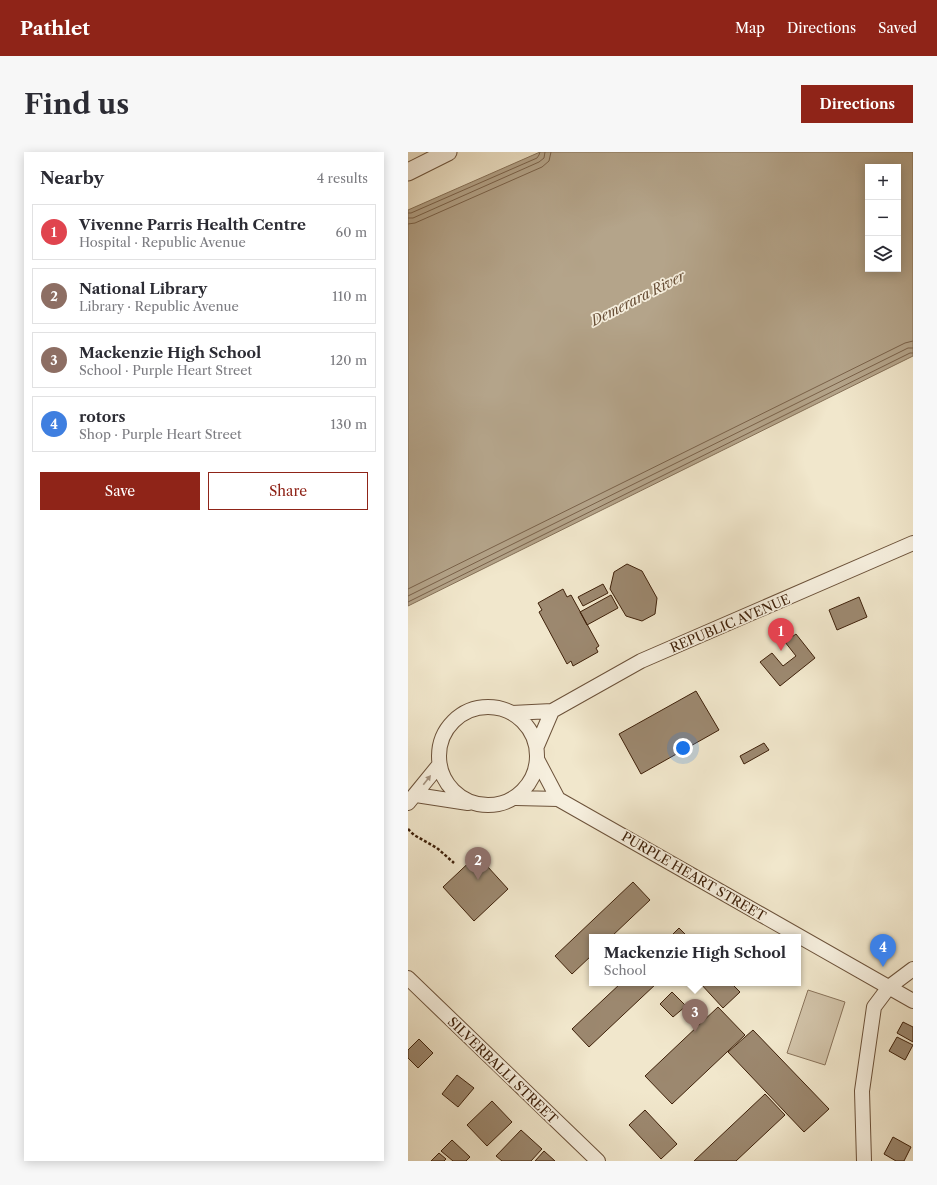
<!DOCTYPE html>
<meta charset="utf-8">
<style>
:root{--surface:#fff;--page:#f7f7f7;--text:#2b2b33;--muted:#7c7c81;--line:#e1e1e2;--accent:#8f2418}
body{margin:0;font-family:"Libre Caslon Text",serif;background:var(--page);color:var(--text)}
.controls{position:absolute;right:12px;top:12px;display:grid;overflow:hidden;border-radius:0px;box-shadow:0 2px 10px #0003}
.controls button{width:36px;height:36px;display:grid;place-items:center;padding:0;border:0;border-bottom:1px solid var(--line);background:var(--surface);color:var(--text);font:20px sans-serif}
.you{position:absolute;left:275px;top:596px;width:14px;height:14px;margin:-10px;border:3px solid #fff;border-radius:50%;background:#1a73e8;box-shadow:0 0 0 6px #1a73e833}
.badge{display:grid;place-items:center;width:26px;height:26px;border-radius:50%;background:var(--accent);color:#fff;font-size:13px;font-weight:700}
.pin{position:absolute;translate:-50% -33px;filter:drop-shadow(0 1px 2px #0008)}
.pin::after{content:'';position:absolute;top:21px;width:14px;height:12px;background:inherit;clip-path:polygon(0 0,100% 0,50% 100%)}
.popup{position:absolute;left:181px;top:782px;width:212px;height:52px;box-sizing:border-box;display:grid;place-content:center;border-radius:0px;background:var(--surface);filter:drop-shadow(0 1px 3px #0005);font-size:13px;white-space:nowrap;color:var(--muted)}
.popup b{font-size:15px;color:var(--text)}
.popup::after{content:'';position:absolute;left:50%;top:100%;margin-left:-8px;border:8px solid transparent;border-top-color:var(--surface)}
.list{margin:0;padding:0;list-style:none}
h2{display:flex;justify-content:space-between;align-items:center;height:52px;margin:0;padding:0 16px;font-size:17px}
h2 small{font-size:13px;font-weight:400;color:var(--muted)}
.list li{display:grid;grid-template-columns:26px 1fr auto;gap:12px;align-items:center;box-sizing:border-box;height:56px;margin:0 8px 8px;padding:0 8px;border:1px solid var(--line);border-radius:0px}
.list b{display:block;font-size:15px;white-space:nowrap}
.list p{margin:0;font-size:13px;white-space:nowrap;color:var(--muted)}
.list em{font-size:13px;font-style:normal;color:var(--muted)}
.actions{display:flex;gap:8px;padding:12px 16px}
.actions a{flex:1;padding:9px 0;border:1px solid var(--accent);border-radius:0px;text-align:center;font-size:14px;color:var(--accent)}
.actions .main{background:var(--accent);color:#fff}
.icon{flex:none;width:22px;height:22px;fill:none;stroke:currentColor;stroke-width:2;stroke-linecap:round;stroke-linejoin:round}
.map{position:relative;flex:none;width:505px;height:1009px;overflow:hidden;border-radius:0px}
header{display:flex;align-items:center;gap:24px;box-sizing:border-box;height:56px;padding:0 20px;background:var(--accent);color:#fff}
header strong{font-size:19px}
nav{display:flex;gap:22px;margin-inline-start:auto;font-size:14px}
.intro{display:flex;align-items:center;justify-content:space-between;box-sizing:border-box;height:96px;padding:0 24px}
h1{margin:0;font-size:28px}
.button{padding:10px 18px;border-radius:0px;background:var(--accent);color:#fff;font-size:14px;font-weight:700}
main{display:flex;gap:24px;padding:0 24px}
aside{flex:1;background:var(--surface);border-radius:0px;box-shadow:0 2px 10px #0003}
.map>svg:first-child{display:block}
</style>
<header>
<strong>Pathlet</strong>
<nav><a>Map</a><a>Directions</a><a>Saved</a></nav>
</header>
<div class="intro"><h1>Find us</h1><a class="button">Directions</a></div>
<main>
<aside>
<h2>Nearby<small>4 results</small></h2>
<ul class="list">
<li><span class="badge" style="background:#e0444e">1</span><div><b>Vivenne Parris Health Centre</b><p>Hospital · Republic Avenue</p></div><em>60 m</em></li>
<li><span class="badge" style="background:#8d6e63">2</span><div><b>National Library</b><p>Library · Republic Avenue</p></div><em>110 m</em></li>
<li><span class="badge" style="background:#8d6e63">3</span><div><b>Mackenzie High School</b><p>School · Purple Heart Street</p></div><em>120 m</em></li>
<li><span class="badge" style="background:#3f7fe0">4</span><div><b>rotors</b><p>Shop · Purple Heart Street</p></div><em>130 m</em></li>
</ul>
<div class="actions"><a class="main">Save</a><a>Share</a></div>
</aside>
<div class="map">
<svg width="505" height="1009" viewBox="0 0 505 1009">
<rect width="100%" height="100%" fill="#f1e7cc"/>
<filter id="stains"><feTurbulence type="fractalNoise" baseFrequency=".005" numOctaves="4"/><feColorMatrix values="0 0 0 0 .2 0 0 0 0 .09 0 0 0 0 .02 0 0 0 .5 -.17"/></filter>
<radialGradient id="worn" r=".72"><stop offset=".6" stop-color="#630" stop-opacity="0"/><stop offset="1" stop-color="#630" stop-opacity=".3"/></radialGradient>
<!-- green -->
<path fill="#d3c5ab" stroke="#89735a" d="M400,838l37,12 -20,63 -38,-12z"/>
<!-- water -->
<path fill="#b4a48a" stroke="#857057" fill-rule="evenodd" d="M132,0h373v204l-505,250v-396zM460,15h30v102h-30z"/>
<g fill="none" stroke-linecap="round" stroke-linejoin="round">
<!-- shore -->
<path stroke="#7a624a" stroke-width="1" d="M0,61h3l126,-55 2,-3 1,-3
M0,66h5l126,-56 5,-4 1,-6
M0,72l7,-1 127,-56 7,-6 2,-9
M0,437l497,-246 8,-2
M0,444l500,-248h5
M0,450l502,-249h3"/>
</g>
<!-- building -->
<path fill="#9c886f" stroke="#3f210a" d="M219,412l15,7 15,27 -2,16 -13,7 -16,-5 -16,-27 4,-17z
M195,432l5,9 -25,13 -5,-9z
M155,437l4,8 4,-2 28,51 -3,2 2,4 -25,14 -2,-5 -4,3 -28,-52 3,-2 -4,-7z
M203,443l7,13 -31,17 -7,-13z
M451,445l8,20 -30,13 -8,-20z
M388,482l19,24 -35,28 -20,-24 12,-9 11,13 13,-10 -11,-14z
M288,539l23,39 -78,44 -22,-40z
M356,591l5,7 -25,14 -4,-8z
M69,703l31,34 -34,32 -31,-34z
M225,730l17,18 -39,37h-19v18l-20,19 -17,-18z
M271,776l9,9h-18z
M213,831h36l-68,64 -17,-18z
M292,831h31l9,9 -17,16z
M264,840l14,14 -13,11 -13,-13z
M310,855l27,28 -73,69 -27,-28z
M495,870l10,5v15l-16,-9z
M345,878l76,79 -25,23 -76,-80z
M489,885l16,8 -8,15 -16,-9z
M11,887l14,14 -15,15 -10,-10v-8z
M49,923l17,13 -16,19 -16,-13z
M357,942l20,21 -49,46h-42z
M84,949l20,21 -25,24 -20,-21z
M237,958l32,34 -16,15 -32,-34z
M113,978l21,19 -11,12h-29l-6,-5z
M485,985l18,10 -7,14h-8l-12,-7z
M44,988l18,17 -4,4h-13l-12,-10z
M136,999l11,10h-20z
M31,1001l7,6 -2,2h-13z"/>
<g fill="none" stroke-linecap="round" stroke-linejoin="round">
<!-- minor casing -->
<g stroke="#6c523a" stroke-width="16">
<path id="minor" d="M31 604a49 49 0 1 1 98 0a49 49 0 1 1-98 0Z
M104,561l40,-2 89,-50 272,-118
M129,594l15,-35
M130,609l20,38
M8,643l52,8
M108,646l42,1 355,202
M0,651l31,-38
M0,826l190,183
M456,1009l-2,-70 12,-84 15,-20 24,-18"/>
</g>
<!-- tertiary casing -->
<g stroke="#6c523a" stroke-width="19">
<path id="tertiary" d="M0,20l40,-20"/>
</g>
<!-- path -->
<path stroke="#3f210a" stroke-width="2.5" stroke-dasharray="3 2" stroke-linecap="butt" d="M0,677l6,6 23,13 17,15"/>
<!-- minor -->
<use href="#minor" stroke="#f6efde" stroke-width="14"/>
<!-- tertiary -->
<use href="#tertiary" stroke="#f6efde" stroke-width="17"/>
</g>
<!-- one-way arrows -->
<defs><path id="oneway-solid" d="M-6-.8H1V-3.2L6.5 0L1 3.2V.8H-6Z"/></defs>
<use fill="#a4927f" href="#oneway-solid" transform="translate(19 628) rotate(-52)"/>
<g text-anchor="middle" stroke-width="3.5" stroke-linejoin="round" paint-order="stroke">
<!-- street labels -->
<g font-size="13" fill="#3f210a" stroke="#f6efde">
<text transform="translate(322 471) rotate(-23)" y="5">REPUBLIC AVENUE</text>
<text transform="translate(286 724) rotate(30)" y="5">PURPLE HEART STREET</text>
<text transform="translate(95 918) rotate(44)" y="5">SILVERBALLI STREET</text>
</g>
<!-- water labels -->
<g font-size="14" font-style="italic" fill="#684f37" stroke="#f6efde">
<text transform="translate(230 146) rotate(-27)" y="5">Demerara River</text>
</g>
</g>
<rect width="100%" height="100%" filter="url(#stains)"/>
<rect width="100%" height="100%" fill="url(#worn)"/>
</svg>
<div class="controls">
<button>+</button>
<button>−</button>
<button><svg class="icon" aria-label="layers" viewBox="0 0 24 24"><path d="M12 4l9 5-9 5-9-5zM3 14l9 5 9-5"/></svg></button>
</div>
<div class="you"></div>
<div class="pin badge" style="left:373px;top:499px;background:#e0444e">1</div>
<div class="pin badge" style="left:70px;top:728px;background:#8d6e63">2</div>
<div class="pin badge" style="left:287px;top:880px;background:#8d6e63">3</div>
<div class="popup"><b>Mackenzie High School</b>School</div>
<div class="pin badge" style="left:475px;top:815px;background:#3f7fe0">4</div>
</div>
</main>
